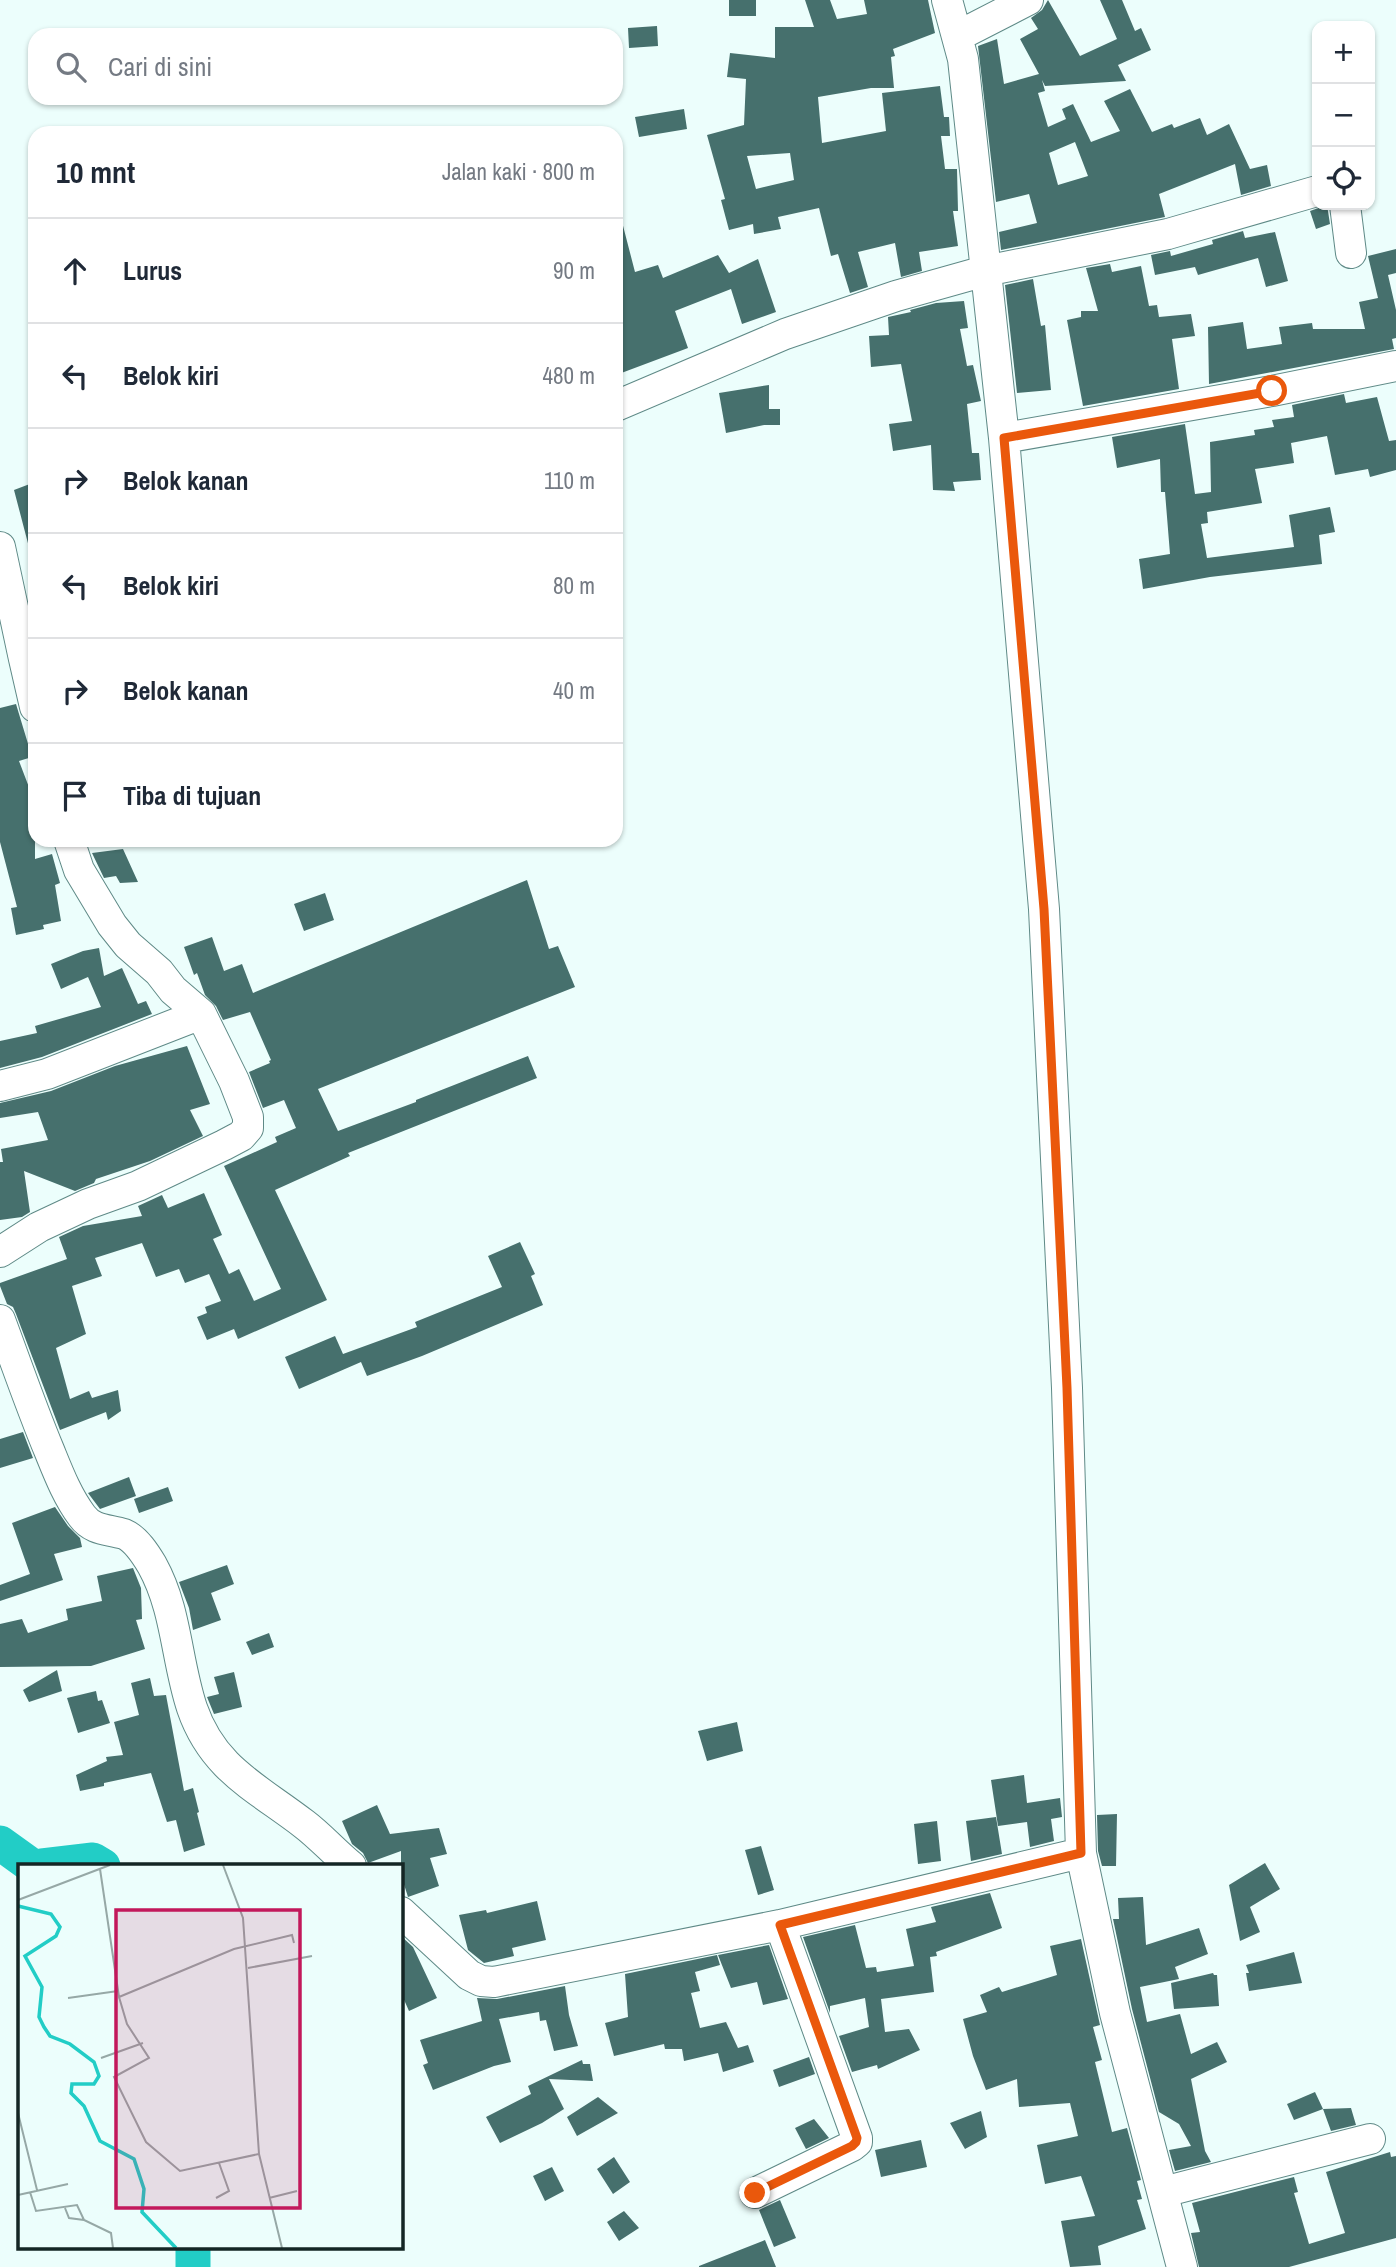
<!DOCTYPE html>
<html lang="id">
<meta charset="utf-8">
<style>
:root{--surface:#fff;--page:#f2f2f3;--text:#1f2937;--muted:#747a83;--line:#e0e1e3}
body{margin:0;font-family:"Archivo Narrow",sans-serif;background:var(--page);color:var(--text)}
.controls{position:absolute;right:21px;top:21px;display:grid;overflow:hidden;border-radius:14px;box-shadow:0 2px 5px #0004}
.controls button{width:63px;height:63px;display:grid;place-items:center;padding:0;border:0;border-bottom:2px solid var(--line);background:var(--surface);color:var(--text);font:35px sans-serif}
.stop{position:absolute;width:21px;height:21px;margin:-16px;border:5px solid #ea580c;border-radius:50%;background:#fff}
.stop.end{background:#ea580c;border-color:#fff;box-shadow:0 2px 7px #0008}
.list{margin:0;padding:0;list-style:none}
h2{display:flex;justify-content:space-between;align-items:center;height:91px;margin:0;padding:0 28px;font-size:30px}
h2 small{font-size:23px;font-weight:400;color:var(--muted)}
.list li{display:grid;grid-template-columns:46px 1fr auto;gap:21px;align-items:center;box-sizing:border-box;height:105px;padding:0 28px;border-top:2px solid var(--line)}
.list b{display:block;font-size:26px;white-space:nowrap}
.list em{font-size:23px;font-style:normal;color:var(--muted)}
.icon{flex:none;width:38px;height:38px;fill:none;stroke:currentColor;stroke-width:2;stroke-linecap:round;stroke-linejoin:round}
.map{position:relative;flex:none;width:1396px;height:2267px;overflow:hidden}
.search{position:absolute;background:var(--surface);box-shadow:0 2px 5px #0004;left:28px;top:28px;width:595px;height:77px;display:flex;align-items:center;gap:18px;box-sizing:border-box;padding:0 24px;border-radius:21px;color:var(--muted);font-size:26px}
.panel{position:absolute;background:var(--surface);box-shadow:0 2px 5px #0004;left:28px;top:126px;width:595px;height:721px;border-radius:21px}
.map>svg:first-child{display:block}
</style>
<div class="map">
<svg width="1396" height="2267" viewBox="0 0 1396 2267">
<rect width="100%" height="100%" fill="#ecfefc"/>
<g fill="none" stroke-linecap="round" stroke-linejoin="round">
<!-- river -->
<path stroke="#22cdc6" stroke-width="35" d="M0,1843l32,23
M42,1866l51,-6 10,6
M193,2248v19"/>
</g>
<!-- building -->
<path fill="#46706d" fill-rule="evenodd" d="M729,0h27v16h-27z
M805,0h25l7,19 30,-5 -3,-14h64l7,33 -42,16 2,7 -4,1 3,31h-23l-53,9 4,46 64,-12 -4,-38 58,-7 4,31h5l1,19h-9l4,33h12l1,42h-5l5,35 -39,6 3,19 -21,6 -6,-34 -37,9 10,35 -18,6 -12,-39 -7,2 -12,-48 -41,9 3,12 -27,5 -1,-10 -24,6 -8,-30 4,-1 -18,-64 37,-10 2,-46 -19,-2 3,-24 45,5v-31h39zM790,153l4,27 -38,9 -9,-33z
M1048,0l32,56 37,-17 -17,-39h22l13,31 6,-3 10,22 -33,15 8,16 -81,5 -3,-6 3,11 -7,2 10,34 18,-8 -4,-10 11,-5 18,38 29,-11 -16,-30 26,-12 22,43 20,-8 2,4 26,-10 7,17 22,-11 21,45 17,-4 4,21 -30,9 -6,-31 -76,30 6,23 -164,33 -2,-18 38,-9 -8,-29 -33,8 -18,-156 19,-7 7,45 35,-10 -19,-35 18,-10 -7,-11 11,-8zM1075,142l13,34 -30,9 -9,-32z
M657,26l1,20 -29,2 -1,-20z
M684,109l3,20 -48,8 -4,-20z
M1327,205l3,19 -14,5 -6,-18z
M621,218l14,54 23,-7 5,13 55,-23 11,18 29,-14 18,53 -34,12 -11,-35 -56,22 13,37 -72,27v-156z
M1243,231l2,7 30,-6 13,49 -22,6 -8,-29 -60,17 -3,-8 -40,8 -4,-20 19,-4 1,5 42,-12 -1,-4z
M1396,249v24l-8,2 8,35v28l-4,1 2,10 -185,35 -1,-57 35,-5 4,27 35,-5 -3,-17 33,-4 1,6h52l-6,-27 19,-4 -10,-42z
M1110,264l2,8 29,-6 8,40 8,-1 2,12 32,-3 4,22 -23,3 7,50 -96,17 -16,-86 14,-3v-6h17l-12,-43z
M1033,279l8,47 4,-1 6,65 -34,3 -12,-108z
M964,301l4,27 -8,1 7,37 6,-1 8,36 -14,3 5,49h7l2,27 -28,2 2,9 -22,-1 -2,-45 -38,6 -4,-27 23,-3 -11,-57 -30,3 -2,-31 20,-1 -1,-18 23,-5 -1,-2 26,-7z
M769,385v24h11v16h-16l-38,8 -7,-40z
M1344,394l2,9 31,-6 12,44 7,-1v30l-26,7 -2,-8 -33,6 -8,-39 -36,7 3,20 -39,6 7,34 -55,9 1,11 -7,1 6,34 87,-11 -5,-32 41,-8 5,25 -16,3 3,29 -112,13 -67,12 -4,-30 31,-5 -5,-62h-4l-1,-33 -43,9 -5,-31 73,-13 10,70 16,-2 -1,-50 45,-7 -1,-5 20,-3 -2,-7 22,-3 -2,-12z
M35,482v69h-5l-16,-61z
M16,704l16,53 -13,4 16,42v56l17,-5 8,29 -5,2 6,36 -18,4 1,4 -28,6 -5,-27 6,-1 -17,-65v-134z
M123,849l15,33 -18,1 -4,-7 -12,2 -12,-25z
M527,880l22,69 9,-3 17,41 -257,102 20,42 78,-29v-2l112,-44 9,22 -189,75 2,3 -75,34 52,110 -89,39 -4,-10 -27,11 -10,-23 10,-4 -2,-6 16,-6 -12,-27 -24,9 -6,-14 -23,8 -14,-34 -47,15 7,18 -30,10 14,48 -30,14 14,51 19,-8 3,7 26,-8 3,21 -13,9 -2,-8 -46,18 -44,-116 -3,-7 -6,-3 -7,-18v-3l67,-24 -8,-22 24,-11 59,-10 -4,-10 24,-11 6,13 36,-15 18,42 -9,4 16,35 10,-5 15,32 27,-12 -57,-123 53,-24 -2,-5 21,-9 -12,-28 -21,8 -14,-36 21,-9 -1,-2 2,-1 -21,-48 -27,8 -7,-14 -11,-11 -8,-22 -3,2 -10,-28 28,-10 12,34 18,-7 11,29z
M325,893l9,27 -30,11 -10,-27z
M99,948l5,28 18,-8 16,36 8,-3 6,13 -110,43 -42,11v-27l37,-8 -2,-7 66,-19 -13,-30 -27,12 -10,-25 32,-13z
M187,1046l23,58 -20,6 13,26 -53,25 -54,18 -2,4 -19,8 -51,-20 6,41 -8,5 -22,3v-58h3l-2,-13 47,-9 -10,-28 -38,6v-15l51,-12 64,-25z
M520,1242l15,32 -4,2 12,29 -121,51 -55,20 -6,-14 -62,27 -14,-32 50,-21 8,18 74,-27 -2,-5 87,-35 -14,-31z
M23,1432l10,26 -33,10v-29z
M129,1477l7,19 -36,13 -12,-16z
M168,1487l5,14 -34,12 -5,-14z
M55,1507l13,19 12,12 2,9 -28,7 9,26 -63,21v-16l30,-11 -18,-51z
M227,1565l7,19 -23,9 10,27 -28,10 -4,-22 -10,-26z
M133,1568l8,20 1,31 -6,1 9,29 -54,17 -91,1v-43l22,-5 6,14 40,-13 -2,-11 36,-8 -5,-25z
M269,1633l5,14 -22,8 -6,-13z
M57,1670l5,21 -33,11 -6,-12z
M234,1672l8,35 -28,7 -7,-17 12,-3 -5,-17z
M150,1678l4,18 12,-1 18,96 9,-3 6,24 -2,1 8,32 -21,7 -8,-32 -9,2 -16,-49 -47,10v3l-24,5 -4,-16 31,-14 -1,-4 17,-2 -9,-33 25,-7 -8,-32z
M96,1691l2,10 4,-1 8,23 -32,10 -11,-35z
M737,1722l6,29 -36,10 -9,-30z
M1024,1775l3,28 33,-5 2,19 -11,2 3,22 -24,6 -3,-25 -29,4 -7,-46z
M377,1805l13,29 49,-6 8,26 -17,4 9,28 -31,11 -7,-22v-24l-33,12 -5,-10 -11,-9 -10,-23z
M1117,1814l-1,52h-14l-4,-15 -1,-36z
M996,1817l6,37 -31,7 -5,-40z
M937,1821l4,40 -23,3 -4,-40z
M761,1846l13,44 -16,5 -13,-45z
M1265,1863l15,26 -30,18 10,25 -20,9 -11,-56z
M990,1893l12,35 -66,24 1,4 -7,1 4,35 -53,7 4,33 24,-3 11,21 -42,19 -1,-4 -25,7 -13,-36 30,-9 -4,-29 -35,8v7l-27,-76 52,-12 11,43 10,-1 1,5 37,-6 -8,-37 30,-7 -5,-15z
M1143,1897l3,48 53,-17 9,26 -33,13 4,12 -39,8 7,35 33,-8 11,40 26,-12 10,20 -36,17 14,72 6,11 -36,9 -6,-21 22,-4 -12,-22 -20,-12 -27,-103 -19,-90h6l-1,-21z
M537,1901l9,39 -34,8 2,8 -30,7 -16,-13 -9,-35 27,-5 1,3z
M401,1936l12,11 24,51 -28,13 -8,-18z
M1081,1939l19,86 -7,2 9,33 -7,2 17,70 15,-4 14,52 -4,1 5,18 -5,1 9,29 -48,17 3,19 -31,2 -9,-46 34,-5 -14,-40 -36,8 -8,-39 41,-9 -8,-33 -51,4 -2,-28 -31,11 -13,-34 -10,-37 24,-7 -7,-17 19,-8 3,5 55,-17 -7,-29z
M769,1945l19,54 -25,6 -6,-23 -26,6 -13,-33z
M1294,1952l8,31 -53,8 -3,-18h3l-3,-8z
M717,1955l3,10 -25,7 5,19 -9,2 9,35 26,-6 12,26 10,-3 6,17 -31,10 -5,-19 -34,8 -2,-12h-17l-1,-5 -50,12 -9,-33 23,-6 -3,-43z
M1213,1973l1,2h3l2,31 -45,3 -3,-26z
M565,1986l4,29 9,31 -24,5 -8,-31 -6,1 -1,-9 -40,7 12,43 -17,4 -61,24 -10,-25 5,-2 -8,-23 62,-19 -5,-23 20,1z
M809,2057l6,17 -36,13 -6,-17z
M582,2060l1,4h7l3,17 -44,-2 15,30 -22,14 -42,20 -14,-26 45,-23 -3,-8z
M1315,2092l8,17 -29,11 -7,-16z
M598,2097l20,16 -41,23 -10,-19z
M1351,2108l5,17 -25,6 -8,-22z
M981,2111l6,26 -22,12 -15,-26z
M814,2119l15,19 -23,11 -11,-21z
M921,2140l6,27 -46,10 -6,-27z
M1390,2152l1,5 5,-1v82l-107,29h-90l-8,-34 9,-1 -8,-29 102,-26 4,15 -4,1 15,51 36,-11 -19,-61z
M614,2157l16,25 -17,12 -16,-25z
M552,2167l12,24 -19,10 -12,-25z
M780,2200l16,38 -22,9 -15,-37z
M624,2211l15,17 -20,13 -12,-19z
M765,2240l11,27h-77v-1z"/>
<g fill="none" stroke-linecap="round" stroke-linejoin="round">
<!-- minor casing -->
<g stroke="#5f8a87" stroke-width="32">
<path id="minor" d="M958,36l70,-36
M1345,205l6,48
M616,406l169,-72 111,-38 89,-25 183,-37 149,-43
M1004,438l268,-47 124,-25
M0,547l24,112 11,-5
M24,659l11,48
M0,1086l47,-12 154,-60
M0,1252l39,-25 49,-23 50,-18 86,-41 17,-9 7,-8v-11l-14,-36 -33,-67 -28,-24 -14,-18 -31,-27 -16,-20 -33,-55 -10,-30
M0,1320c16,43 31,87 49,130 9,22 18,46 33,66 11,15 26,13 42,18 12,5 22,21 28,31 25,45 24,95 40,143 21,61 64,79 112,116 16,12 31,29 47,42
M1081,1853l34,160 67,254
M401,1912l68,63 12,6 13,1 286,-57 301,-72 -14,-465 -23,-479 -40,-471 -41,-379 -16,-59
M1163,2192l207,-53
M755,2193l97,-47 5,-4v-4l-77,-213"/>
</g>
<!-- minor -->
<use href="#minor" stroke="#fff" stroke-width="30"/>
</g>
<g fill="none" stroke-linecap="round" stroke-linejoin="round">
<!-- route -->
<path stroke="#ea580c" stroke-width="9" d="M755,2193l97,-47 4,-4 1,-4 -77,-213 301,-72 -14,-465 -23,-479 -40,-471 268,-47"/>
</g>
<!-- overview -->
<g transform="translate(18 1864)">
<rect width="385" height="385" fill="#ecfefc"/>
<path fill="none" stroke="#22cdc6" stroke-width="3.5" d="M0,42l33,8 9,13 -4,9 -31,20 17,31 -3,30 5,10 6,9 20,8 24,18 5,14 -5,8h-22l-1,9 13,13 16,35 34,18 10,30 -2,23 34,36"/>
<path fill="none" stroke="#96a8a6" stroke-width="2" d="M82,5l19,128 115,-48 58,-14 2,8M0,36l92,-35M230,104l64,-12M101,133l8,27 22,34 -35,19 32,65 34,29 79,-17 -16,-236 -20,-53M50,134l50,-7M83,194l42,-15M0,249l19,77M241,290l23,94M12,328l6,19 41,-6 7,15 27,13 2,15M0,331l50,-11M198,334l13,-7 -10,-28M251,334l28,-7M47,344l4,10 15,2"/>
<path fill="#c2185b" fill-opacity="0.15" stroke="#c2185b" stroke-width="3.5" d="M98,46h184v298h-184z"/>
<rect width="385" height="385" fill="none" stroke="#142625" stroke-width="3.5"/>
</g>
</svg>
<div class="controls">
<button>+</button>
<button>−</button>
<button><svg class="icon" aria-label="locate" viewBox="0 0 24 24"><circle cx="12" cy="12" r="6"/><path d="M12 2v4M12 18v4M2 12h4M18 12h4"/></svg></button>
</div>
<div class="stop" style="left:1272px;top:391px"></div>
<div class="stop end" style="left:755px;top:2193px"></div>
<div class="search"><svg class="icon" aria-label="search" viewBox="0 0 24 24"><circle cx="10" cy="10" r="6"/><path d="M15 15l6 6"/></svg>Cari di sini</div>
<section class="panel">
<h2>10 mnt<small>Jalan kaki · 800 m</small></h2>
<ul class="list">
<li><svg class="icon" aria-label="ahead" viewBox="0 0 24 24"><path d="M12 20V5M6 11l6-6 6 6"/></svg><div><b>Lurus</b></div><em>90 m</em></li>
<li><svg class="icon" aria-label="left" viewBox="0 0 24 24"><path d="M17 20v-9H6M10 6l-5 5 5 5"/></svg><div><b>Belok kiri</b></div><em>480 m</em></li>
<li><svg class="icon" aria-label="right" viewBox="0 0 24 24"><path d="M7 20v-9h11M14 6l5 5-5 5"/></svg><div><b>Belok kanan</b></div><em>110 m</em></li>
<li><svg class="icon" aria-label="left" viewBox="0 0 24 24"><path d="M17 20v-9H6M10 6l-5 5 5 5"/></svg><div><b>Belok kiri</b></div><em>80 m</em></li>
<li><svg class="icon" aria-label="right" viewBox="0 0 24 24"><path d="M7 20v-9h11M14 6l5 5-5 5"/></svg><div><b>Belok kanan</b></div><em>40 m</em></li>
<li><svg class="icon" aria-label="arrive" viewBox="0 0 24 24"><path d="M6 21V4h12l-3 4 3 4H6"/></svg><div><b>Tiba di tujuan</b></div></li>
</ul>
</section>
</div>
